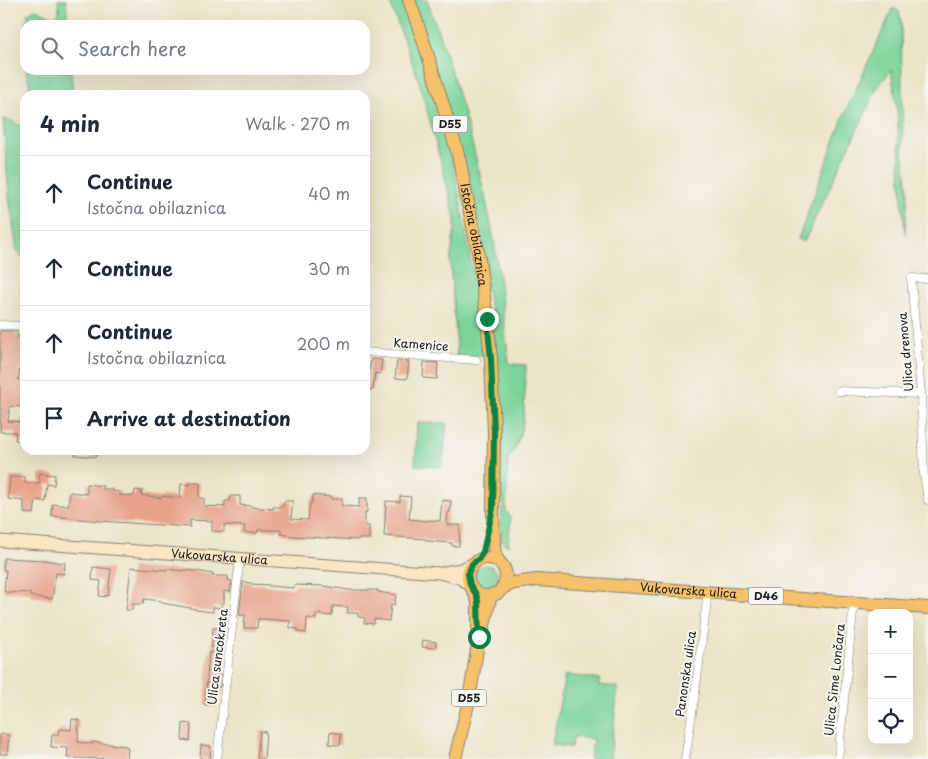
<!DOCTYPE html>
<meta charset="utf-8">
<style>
:root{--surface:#fff;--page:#f2f2f3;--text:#1f2937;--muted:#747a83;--line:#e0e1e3}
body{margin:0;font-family:"Playpen Sans",sans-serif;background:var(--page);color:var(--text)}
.controls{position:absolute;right:15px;bottom:15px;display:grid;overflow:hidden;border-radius:10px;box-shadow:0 5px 20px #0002}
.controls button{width:45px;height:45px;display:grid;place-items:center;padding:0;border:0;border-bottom:1px solid var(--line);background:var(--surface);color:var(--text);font:25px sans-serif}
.stop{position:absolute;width:15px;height:15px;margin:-11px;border:4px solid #0b8043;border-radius:50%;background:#fff}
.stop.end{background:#0b8043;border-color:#fff;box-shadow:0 1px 5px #0008}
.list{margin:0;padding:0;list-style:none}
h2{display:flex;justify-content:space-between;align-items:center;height:65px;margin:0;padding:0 20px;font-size:21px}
h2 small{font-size:16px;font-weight:400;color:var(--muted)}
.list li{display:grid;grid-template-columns:32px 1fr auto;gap:15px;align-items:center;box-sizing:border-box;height:75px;padding:0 20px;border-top:1px solid var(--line)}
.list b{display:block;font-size:19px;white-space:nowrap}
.list p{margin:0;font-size:16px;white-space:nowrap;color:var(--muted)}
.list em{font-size:16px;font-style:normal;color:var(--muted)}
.icon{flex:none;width:28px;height:28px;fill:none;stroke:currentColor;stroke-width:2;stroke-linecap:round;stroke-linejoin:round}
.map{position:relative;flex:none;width:928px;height:759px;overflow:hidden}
.search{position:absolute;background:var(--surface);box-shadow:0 5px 20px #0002;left:20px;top:20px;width:350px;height:55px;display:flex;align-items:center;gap:12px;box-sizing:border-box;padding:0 18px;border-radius:15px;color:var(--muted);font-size:19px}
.panel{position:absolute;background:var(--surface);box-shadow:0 5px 20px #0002;left:20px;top:90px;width:350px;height:365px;border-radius:15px}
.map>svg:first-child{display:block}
</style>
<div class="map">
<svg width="928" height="759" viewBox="0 0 928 759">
<rect width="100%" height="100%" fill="#f6f6f2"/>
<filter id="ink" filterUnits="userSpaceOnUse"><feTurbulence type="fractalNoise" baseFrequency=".02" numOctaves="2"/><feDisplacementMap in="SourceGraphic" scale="10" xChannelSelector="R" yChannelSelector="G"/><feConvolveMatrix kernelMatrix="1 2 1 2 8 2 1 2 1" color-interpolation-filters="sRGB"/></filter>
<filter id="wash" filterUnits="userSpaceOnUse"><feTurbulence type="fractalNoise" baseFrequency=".0096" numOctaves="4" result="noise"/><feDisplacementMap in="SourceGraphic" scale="20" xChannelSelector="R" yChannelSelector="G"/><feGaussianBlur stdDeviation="1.12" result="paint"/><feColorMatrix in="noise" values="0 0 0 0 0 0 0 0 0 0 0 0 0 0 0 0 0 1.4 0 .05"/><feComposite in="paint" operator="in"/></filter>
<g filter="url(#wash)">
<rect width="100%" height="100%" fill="#ece4c8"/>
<!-- green -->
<path fill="#79d39a" stroke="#4a785b" d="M58,0h8l2,25h-42l2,-11 6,-5c7,1 13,6 20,8l5,-4z
M389,0h14c10,27 18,55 27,83 7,23 15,46 20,70 16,67 25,135 33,203h-27l1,-6 -7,-88 5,-34v-10l-10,-41 -26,-96z
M414,0h13c27,75 50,152 65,230 8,44 11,88 17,132l4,2 13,1 -2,48 -1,10 -4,15 -5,13 -6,7 -2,53 5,7 -3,28 -7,-6 1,-75 -2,-51 -9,-105z
M893,8l6,3 2,10 2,128 5,41 -3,44 -3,-34 -5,-92 -6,-38 -13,16 -74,156 -6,-3 46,-124z
M26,70h45l2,25h-41z
M3,119l9,2 6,4h7v134l-8,-7 -8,-56z
M417,423h30l-5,44 -27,-2z
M474 577a12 12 0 1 1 24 0a12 12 0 1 1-24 0Z
M565,675l35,4 -2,6 20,2 -8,72h-20l3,-20 -20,-2 -2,10 -19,-2z"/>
<g id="blocks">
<!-- building -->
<path fill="#e7a289" d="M0,331h17v6h7l1,30h-5l-2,13h7v27l-15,-1 -2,15 17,1v19l-10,-1 1,-8h-16l1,-23h-1z
M371,359l11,1 -2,14 -5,-1 -2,17 -6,-1z
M397,361l12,1 -2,17 -12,-1z
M424,362l14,1 -1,16 -14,-1z
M75,450h21v7l-21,-2z
M39,473l16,2 -1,10 -7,-1 -2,17 -9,-1 -2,14 -10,-1v-12l-16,-2 2,-22h15v6h15z
M190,483h10l-1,15h5v8l21,1v-6h5l1,-5h9v9l11,1v1l22,2v-2h10l1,-6h9l-2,18 17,1 2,-18 2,1 1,-8 18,2v2h11v7l17,1v-9h8v14h-2v14h4v13h-12v1l-65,-4 -11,-2v-4h-23l-1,3h-13l1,-7 -21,-1v7l-12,-1v-10l-22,-1v7l-90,-6 -48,-5 1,-12 15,2 2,-14 17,2v-10l16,2 -1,3h10v2l8,1v3l14,1 1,-6 7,1 -1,4 20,3 1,-2 18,2 1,-14 9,1z
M400,496l11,1 -2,22 19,2v-1l12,1 2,-21 9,1 -1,11h-2l-1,13h13l-1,21h-7v-3l-26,-2v-2l-42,-3 2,-35 14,1z
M4,558l40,2 21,3 -1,11 -8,-1 -4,26 -22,-3v-3l-26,-1 2,-22h-3z
M93,567l18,2 -3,27 -3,-1v2l-6,-1 2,-15 -9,-1z
M131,567l35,3v-1l17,2v-1l13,1 17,3 -1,2h16v4l4,1 -2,11 -6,-1v12h-2v5l-9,-1v5l-17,-2v-1l-34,-6v-2l-18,-2 -1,5h-10l-1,6h-6z
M243,582l8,1v1l18,1v1l25,2v-3l30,1 25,4h29v2l18,3 -2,11 -3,-1 -2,16 -15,-2v5l-10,-1 1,-5 -7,-1v-4h-11l1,-6 -15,-1 -1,10 -16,-2v5l-9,-1 -1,15 -8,-1v-3l-8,-1v-7l-27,-2h-5l-1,9h-13l1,-13h-6z
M213,628h10l-1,16h-2l-3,31h4l-1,12 -3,-1v7h-4v12h-8l4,-53 2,1z
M423,640l13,2 -1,6 -13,-1z
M72,719l7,1 -1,22 14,2v-2l34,4v2h2l-1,11 -60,-1 1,-10 -17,-1 1,-12h6l1,-6 12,1z
M183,723l8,1 -1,17 -8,-1z
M260,731l6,1 -2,27h-7z
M330,732l11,2 -1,11 -11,-1z
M0,734l9,1 -2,19h-7z
M201,745l10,1 -1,13 -10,-1z"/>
</g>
</g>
<g filter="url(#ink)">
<use href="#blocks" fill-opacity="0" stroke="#848072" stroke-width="1"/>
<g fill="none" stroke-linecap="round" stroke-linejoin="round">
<!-- minor casing -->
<g stroke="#848072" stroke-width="9">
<path id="minor" d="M928,279l-17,-1 10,116 3,80 4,26
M0,325l25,1
M365,352l111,8
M838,391l83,3
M217,759l23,-201
M685,759l10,-65 13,-102
M838,759l16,-157"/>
</g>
<!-- secondary casing -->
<g stroke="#848072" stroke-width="13">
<g id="secondary">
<path id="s1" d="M0,541l439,32 20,5 11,7"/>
<path d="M445,572l16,-3 11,-5"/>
</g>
</g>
<!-- primary casing -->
<g stroke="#848072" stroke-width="14">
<g id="primary">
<path id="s2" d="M409,0l16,46 27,88 7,24 19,94 9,67 4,40 3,74 -1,75 1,36 1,10 4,8"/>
<circle cx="487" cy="577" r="19"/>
<path id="s3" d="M502,588l12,-5 23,-3 391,28"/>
<path d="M473,590l5,11v26"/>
<path d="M455,759l14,-59 10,-63 5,-12 6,-26 3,-5"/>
</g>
</g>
<!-- minor -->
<use href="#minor" stroke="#fff" stroke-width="8"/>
<!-- secondary -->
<use href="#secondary" stroke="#fbe6c4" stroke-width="11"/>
<!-- primary -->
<use href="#primary" stroke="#f6c16b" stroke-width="12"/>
</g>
</g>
<g fill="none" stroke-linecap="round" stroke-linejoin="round" filter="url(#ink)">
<!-- route -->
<path stroke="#0b8043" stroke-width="6" d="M479,637l-1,-36 -2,-7 -6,-9 -2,-11 4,-10 6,-4 5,-8 10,-44 1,-75 -3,-74 -4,-40"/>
</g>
<g text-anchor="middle" stroke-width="4" stroke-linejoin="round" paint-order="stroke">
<!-- shield labels -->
<g fill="#f6f6f2" stroke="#5d5d5c" stroke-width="1">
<rect x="432.5" y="115.5" width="35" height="17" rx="4"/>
<rect x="748.5" y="587.5" width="35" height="17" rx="4"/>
<rect x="451.5" y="689.5" width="35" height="17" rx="4"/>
</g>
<g font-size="11" font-weight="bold" fill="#1c1c1c">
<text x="450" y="128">D55</text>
<text x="766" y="600">D46</text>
<text x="469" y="702">D55</text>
</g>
<!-- street labels -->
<g font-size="12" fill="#1c1c1c" stroke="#f6f6f2">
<text dy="4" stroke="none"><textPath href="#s2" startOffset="244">Istočna obilaznica</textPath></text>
<text transform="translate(421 345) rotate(4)" y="4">Kamenice</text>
<text transform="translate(906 352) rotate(-95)" y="4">Ulica drenova</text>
<text dy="4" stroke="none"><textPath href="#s1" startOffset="220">Vukovarska ulica</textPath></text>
<text dy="4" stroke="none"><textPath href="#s3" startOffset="188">Vukovarska ulica</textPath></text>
<text transform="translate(218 657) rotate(-83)" y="4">Ulica suncokreta</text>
<text transform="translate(686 674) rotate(-82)" y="4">Panonska ulica</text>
<text transform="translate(835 680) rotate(-84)" y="4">Ulica Sime Lončara</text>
</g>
</g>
</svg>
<div class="controls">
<button>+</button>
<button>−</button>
<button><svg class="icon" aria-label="locate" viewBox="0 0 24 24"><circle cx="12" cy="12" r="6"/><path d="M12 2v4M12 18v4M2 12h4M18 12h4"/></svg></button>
</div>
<div class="stop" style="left:479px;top:637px"></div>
<div class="stop end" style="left:487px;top:319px"></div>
<div class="search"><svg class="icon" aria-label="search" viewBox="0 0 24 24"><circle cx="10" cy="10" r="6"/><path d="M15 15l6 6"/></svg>Search here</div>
<section class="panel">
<h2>4 min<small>Walk · 270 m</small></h2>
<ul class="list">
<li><svg class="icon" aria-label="ahead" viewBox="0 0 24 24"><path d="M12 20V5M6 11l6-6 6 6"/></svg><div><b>Continue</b><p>Istočna obilaznica</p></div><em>40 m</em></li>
<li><svg class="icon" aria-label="ahead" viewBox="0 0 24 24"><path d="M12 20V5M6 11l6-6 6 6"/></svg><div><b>Continue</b></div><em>30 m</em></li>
<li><svg class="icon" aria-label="ahead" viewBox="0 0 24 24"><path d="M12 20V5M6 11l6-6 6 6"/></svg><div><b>Continue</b><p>Istočna obilaznica</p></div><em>200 m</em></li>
<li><svg class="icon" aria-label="arrive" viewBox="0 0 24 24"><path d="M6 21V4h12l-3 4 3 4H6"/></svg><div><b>Arrive at destination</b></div></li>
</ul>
</section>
</div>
